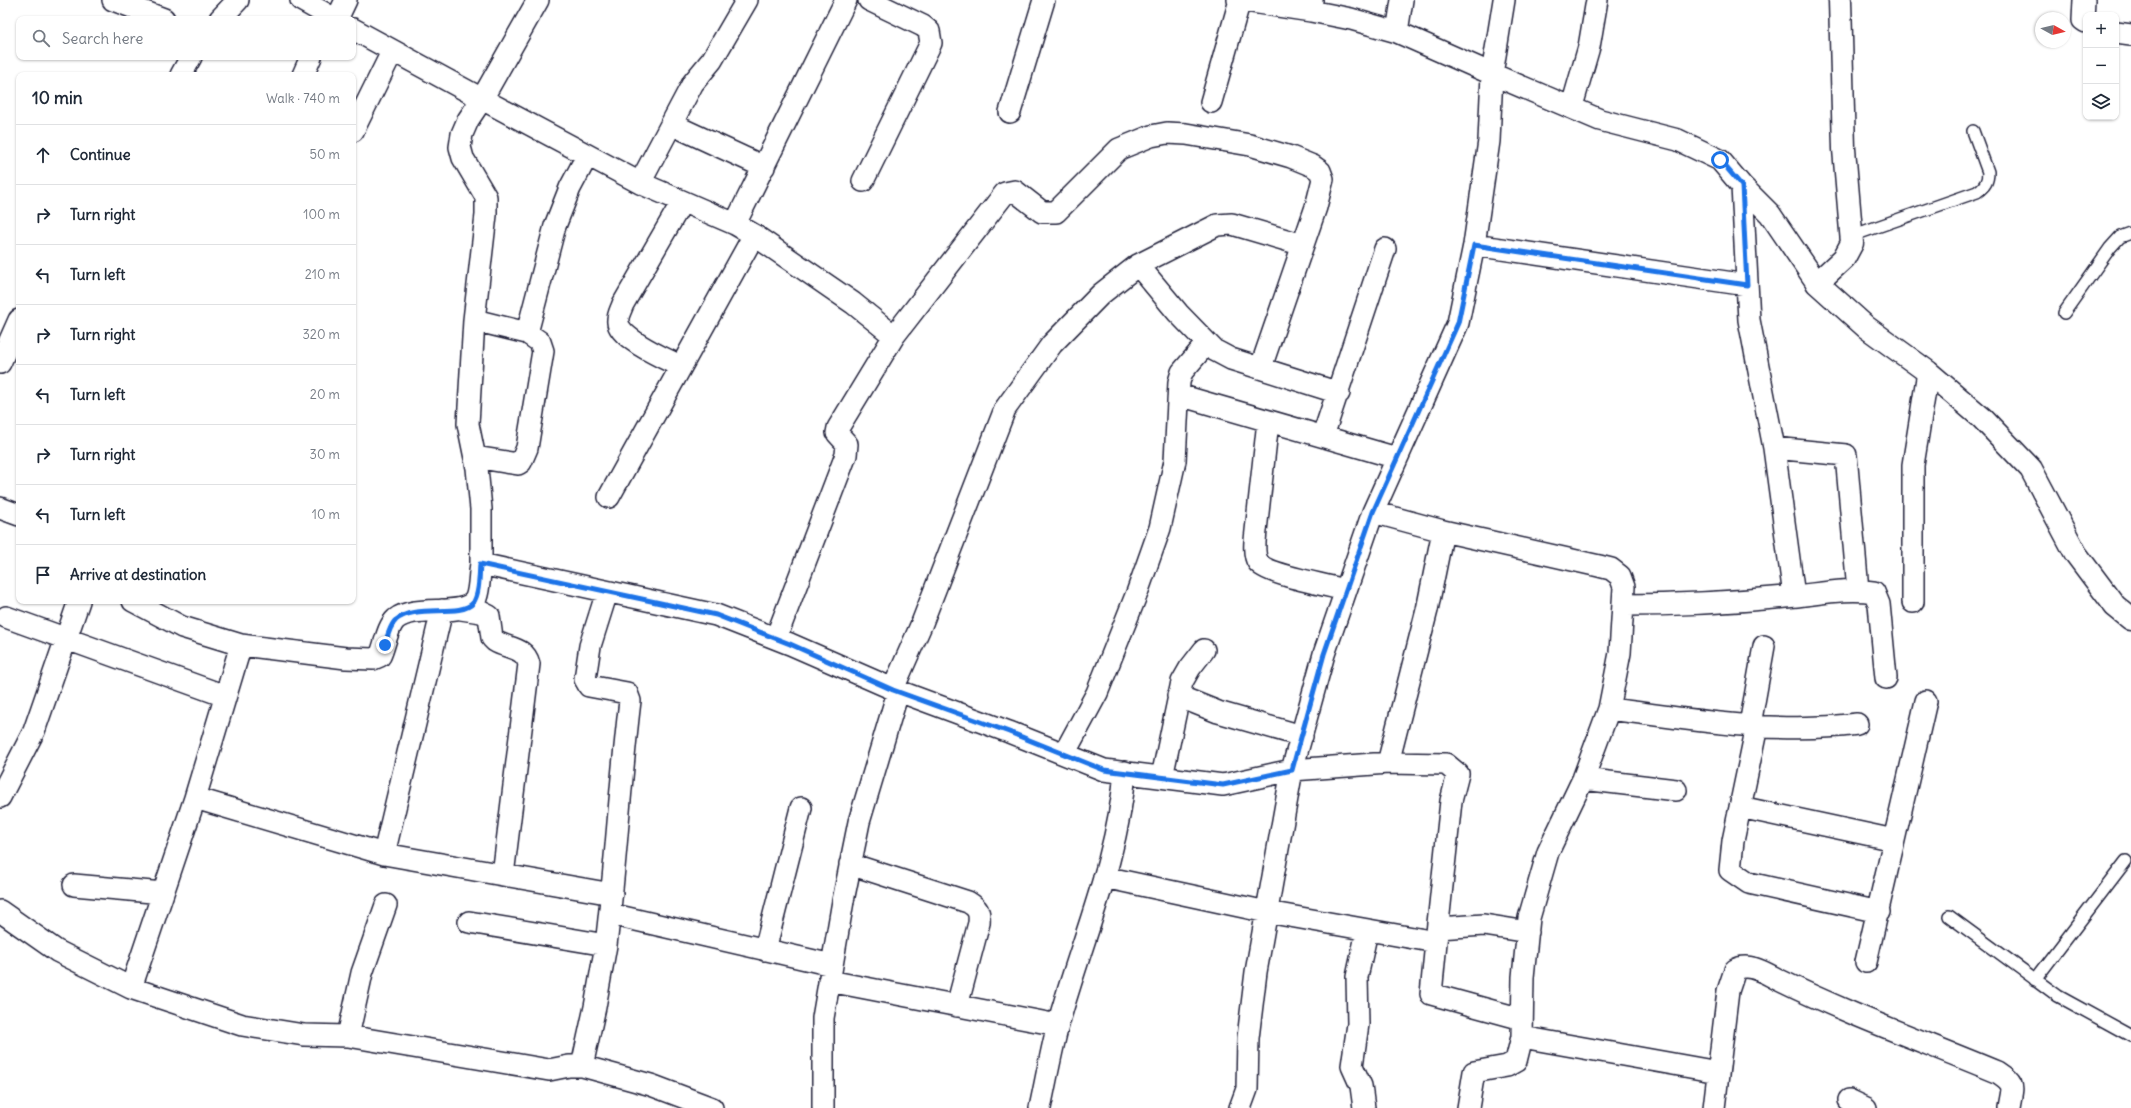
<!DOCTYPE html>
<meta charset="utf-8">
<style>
:root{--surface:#fff;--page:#f2f2f3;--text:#1f2937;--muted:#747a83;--line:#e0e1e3}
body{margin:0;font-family:Delius,sans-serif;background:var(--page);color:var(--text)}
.controls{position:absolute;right:12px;top:12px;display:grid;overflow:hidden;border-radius:8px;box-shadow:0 1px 3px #0004}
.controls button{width:36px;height:36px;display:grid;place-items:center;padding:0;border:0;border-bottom:1px solid var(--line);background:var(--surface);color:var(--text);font:20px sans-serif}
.compass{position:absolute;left:2035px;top:12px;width:36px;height:36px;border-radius:50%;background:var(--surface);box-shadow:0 1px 3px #0004;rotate:98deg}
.stop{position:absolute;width:12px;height:12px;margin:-9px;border:3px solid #1a73e8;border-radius:50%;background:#fff}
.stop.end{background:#1a73e8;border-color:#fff;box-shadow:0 1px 4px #0008}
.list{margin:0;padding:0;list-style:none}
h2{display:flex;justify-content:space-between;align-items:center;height:52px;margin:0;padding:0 16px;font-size:17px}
h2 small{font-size:13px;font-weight:400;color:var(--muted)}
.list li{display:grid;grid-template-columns:26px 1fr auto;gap:12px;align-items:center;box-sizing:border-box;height:60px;padding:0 16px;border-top:1px solid var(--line)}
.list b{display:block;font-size:15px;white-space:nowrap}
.list em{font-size:13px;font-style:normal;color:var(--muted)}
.icon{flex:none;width:22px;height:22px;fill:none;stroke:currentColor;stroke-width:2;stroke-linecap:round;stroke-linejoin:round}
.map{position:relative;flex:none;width:2131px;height:1108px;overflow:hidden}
.search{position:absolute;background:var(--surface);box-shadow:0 1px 3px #0004;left:16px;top:16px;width:340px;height:44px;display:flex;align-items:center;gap:10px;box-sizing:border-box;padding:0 14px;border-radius:8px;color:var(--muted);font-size:15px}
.panel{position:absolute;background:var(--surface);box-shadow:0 1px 3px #0004;left:16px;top:72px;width:340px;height:532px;border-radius:8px}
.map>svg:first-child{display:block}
</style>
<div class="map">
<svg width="2131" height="1108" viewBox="0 0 2131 1108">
<rect width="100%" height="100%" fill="#fff"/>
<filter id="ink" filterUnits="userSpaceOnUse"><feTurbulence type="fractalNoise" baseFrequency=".025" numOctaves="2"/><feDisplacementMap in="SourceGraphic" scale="8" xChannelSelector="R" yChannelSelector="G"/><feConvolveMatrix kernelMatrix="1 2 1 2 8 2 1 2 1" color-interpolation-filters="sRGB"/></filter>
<g filter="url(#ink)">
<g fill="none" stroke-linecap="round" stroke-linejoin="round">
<!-- service casing -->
<g stroke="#22223b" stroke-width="14">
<path id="service" d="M1851,236l126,-44c8,-6 11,-10 11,-20l-15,-41
M2064,313l46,-65 10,-11 11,-4
M1949,916l109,80 73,40
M2035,980l91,-119"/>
</g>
<!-- minor casing -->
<g stroke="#22223b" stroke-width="24">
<path id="minor" d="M113,0l51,19
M301,0l34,19
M538,0l-56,99 158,84 95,41 19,11 99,68 41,33 -56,92 -1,5 10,11 -1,11 -70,183
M1238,0l73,11 1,-11
M2084,0l-1,20 3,2
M1311,11l40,8 46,13 95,42 12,-74
M220,19l18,-19
M337,19l9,-19
M353,29l129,70 -14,21 -6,14 -2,13 3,11 23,39v18l-12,105 -6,104 9,44 4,41v55l235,51 74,29 103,45 116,43 95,38 119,15 69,-15 32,-116 49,-142 85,-189 16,-78 15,-104 3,-67 108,46 78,20 42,20 22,26 28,28 47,69
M1397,32l5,-32
M2116,33l15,2
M181,75l10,-18
M303,75l8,-18
M1211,102l29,-102
M1572,106l17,-59 8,-47
M1010,112l34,-112
M671,124l93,43
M353,131l39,-79
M863,181l68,-138 -2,-12 -6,-5 -54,-26
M640,183l53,-100 19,-23 35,-60
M1742,186l7,134 25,128 20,148
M735,224l111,-224
M1474,245l273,40
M1138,265l40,48 36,37 17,9 108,34
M474,320l53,13 13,9 3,9 -16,97 -6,14 -3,2 -43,-7
M527,333l28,-107 15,-38 17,-32
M894,336l111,-143 10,-2 27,21h14l63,-63 32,-13 16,-3 19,1 64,11 41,12 22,9 7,5 3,8 -7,28 -55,160
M0,363l19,-43
M680,366c-14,-7 -62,-28 -62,-44 -1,-6 3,-12 5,-18l59,-102
M1179,395l218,63
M1268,421l-12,110c-1,9 -3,23 2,31 7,12 72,24 88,28
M1323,436l62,-187
M1774,448l72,7 12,135
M609,497l145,-262
M0,508l19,7
M1373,512l70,19 156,35 12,3 9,7 4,11 -4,66 -11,56 -26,70 -35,73 -19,66 -6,59 -1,60 -6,24 -9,5 -33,6 -6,36
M133,601l49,26 59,18 105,13 27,1 7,-3c5,-10 7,-29 16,-37 20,-16 71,0 80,-21 4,-10 3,-24 5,-34
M1913,602v-137l15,-93
M1624,605c54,0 108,-3 162,-8 28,-2 60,-10 88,-5l5,12 7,74
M461,609l20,3 8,4 3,22 3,3c13,8 30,6 34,23l-26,211
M6,617l219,79
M241,645l-46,153 189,56 228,40
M893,689l29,-66 83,-214 47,-65 49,-50 37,-29 79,-40 15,-1 71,21
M1178,696l40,16 84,24
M1609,709c82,10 166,26 248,15
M1750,725l14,-79
M1757,726l-24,115 -3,29 19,13 130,29
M1064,754l33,-61 40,-100 23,-65 15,-67 4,-79 3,-10 24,-28
M1388,763l39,-153 16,-79
M1162,777l20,-95 8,-14 14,-18
M1583,779l93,11
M0,797l34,-66 45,-130
M1740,807l154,33
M384,854l58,-244
M850,864l118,38c10,6 12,10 11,21l-22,83
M1104,877l163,35 169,30 15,-141 7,-27 -12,-10 -58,-1 -96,7 -36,202 -8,66 -1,51 -7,19
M74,885l89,8
M0,911l57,40 74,37 111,37 62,10 44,1 201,34 20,-4h13l69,19 61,23
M610,914l222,51
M469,922l137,23c10,-81 14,-163 24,-244l-3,-8 -38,-7 -4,-7 5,-33 17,-54
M1438,928l46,-3 44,7
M1436,942l-5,52 91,25
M765,950l36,-142
M1866,962l60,-261
M829,981l229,44
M131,988l64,-190
M348,1036l14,-63 24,-68
M1522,1037l196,35
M582,1066l13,-59 11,-62
M1849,1100l17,8
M823,1108v-90l20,-117 16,-79 39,-130
M1040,1108c6,-28 11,-56 18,-83 23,-84 60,-165 67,-253
M1364,1108l-3,-22 -9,-20 6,-42 -1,-47 10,-46
M1714,1108l14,-117 7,-21c13,-9 32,4 44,10 71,35 146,62 218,92 20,13 15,15 12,36"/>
</g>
<!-- tertiary casing -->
<g stroke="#22223b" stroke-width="25">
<path id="tertiary" d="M1840,0l4,149 8,94 -8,15 -27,25 49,44 62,45 54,46 49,51 45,85 39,52 16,13"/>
</g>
<!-- service -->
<use href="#service" stroke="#fff" stroke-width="11"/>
<!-- minor -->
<use href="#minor" stroke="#fff" stroke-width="21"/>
<!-- tertiary -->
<use href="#tertiary" stroke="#fff" stroke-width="22"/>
</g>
</g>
<g fill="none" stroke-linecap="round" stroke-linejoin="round" filter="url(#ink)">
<!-- route -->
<path stroke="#1a73e8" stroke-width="5" d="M385,645c2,-8 5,-20 11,-25 19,-17 64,-2 77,-17 7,-9 6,-28 7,-39l236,51 74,29 103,46 116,42 95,38 119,15 69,-15 32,-116 49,-142 85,-189 16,-78 273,40 -5,-99 -22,-26"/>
</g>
</svg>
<div class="controls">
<button>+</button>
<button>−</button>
<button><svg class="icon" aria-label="layers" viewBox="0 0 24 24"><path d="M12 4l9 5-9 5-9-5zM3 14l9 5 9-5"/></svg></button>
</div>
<svg class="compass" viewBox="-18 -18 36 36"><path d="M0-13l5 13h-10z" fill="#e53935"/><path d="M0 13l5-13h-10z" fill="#747a83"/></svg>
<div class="stop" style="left:1720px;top:160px"></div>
<div class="stop end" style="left:385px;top:645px"></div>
<div class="search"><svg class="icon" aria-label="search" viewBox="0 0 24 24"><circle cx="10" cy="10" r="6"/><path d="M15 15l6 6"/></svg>Search here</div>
<section class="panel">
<h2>10 min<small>Walk · 740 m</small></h2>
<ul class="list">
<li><svg class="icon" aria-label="ahead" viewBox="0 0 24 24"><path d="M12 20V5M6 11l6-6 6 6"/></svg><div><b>Continue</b></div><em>50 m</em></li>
<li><svg class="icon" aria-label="right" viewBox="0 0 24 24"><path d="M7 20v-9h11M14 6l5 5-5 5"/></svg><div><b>Turn right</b></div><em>100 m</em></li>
<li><svg class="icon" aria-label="left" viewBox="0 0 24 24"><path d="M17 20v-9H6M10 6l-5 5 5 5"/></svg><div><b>Turn left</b></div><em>210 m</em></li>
<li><svg class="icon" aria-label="right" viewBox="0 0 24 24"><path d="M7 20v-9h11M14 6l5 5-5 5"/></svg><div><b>Turn right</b></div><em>320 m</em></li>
<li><svg class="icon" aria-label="left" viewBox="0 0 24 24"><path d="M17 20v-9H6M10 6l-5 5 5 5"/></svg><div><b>Turn left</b></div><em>20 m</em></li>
<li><svg class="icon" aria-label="right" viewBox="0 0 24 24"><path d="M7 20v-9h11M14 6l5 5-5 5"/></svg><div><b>Turn right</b></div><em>30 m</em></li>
<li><svg class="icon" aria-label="left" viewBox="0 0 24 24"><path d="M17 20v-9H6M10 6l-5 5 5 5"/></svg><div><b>Turn left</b></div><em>10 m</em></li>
<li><svg class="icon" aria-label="arrive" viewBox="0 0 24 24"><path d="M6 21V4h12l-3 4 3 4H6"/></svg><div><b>Arrive at destination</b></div></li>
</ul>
</section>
</div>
